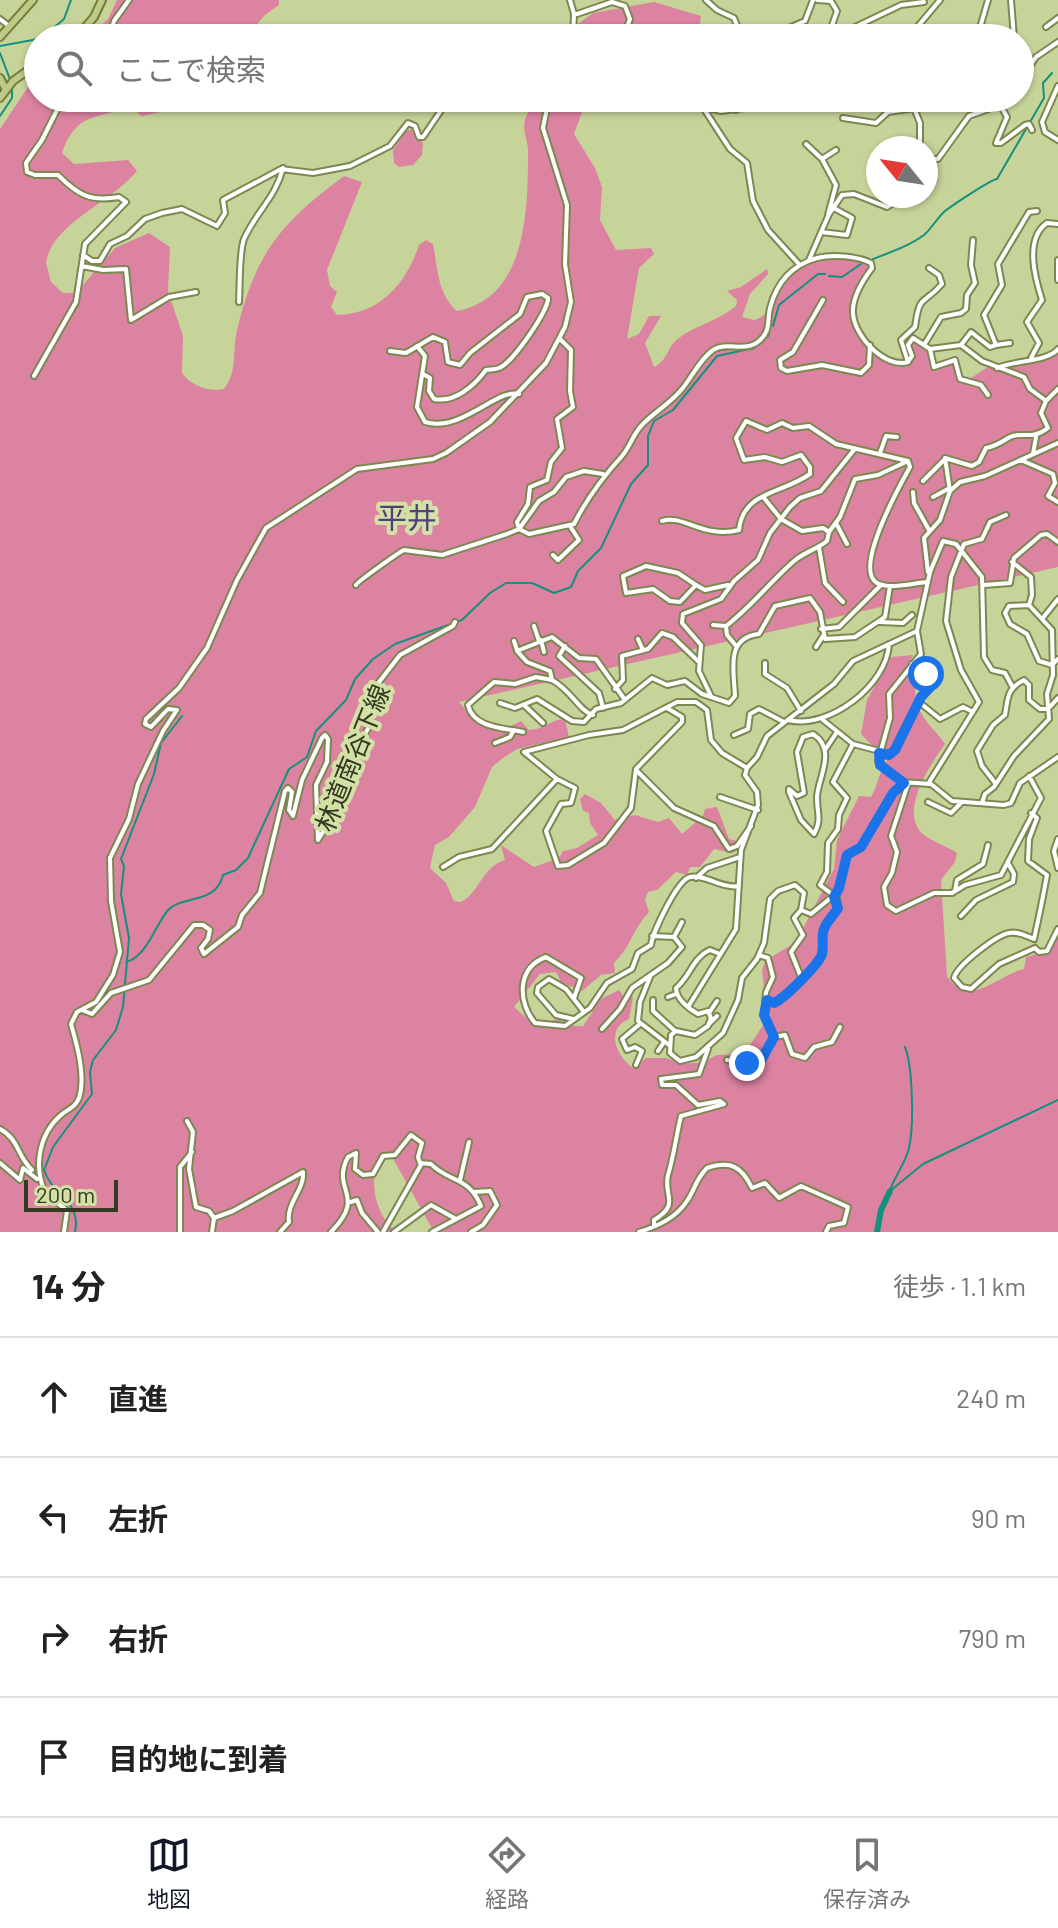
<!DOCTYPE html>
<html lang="ja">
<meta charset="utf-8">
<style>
:root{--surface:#fff;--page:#f6f6f6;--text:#222;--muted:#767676;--line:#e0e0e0;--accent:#111827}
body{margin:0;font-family:Barlow,"Noto Sans JP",sans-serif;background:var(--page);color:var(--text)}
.compass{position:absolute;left:866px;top:136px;width:72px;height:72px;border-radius:50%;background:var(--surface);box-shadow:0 2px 6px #0004;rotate:300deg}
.scale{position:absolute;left:24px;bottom:20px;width:94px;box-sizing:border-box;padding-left:8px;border:4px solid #343921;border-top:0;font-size:22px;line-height:28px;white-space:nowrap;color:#343921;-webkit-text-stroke:6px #d4e1a6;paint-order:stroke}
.stop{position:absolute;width:24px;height:24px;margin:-18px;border:6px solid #1a73e8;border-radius:50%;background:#fff}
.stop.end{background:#1a73e8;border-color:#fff;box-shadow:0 2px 8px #0008}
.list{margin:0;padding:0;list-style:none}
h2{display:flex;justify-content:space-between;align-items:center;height:104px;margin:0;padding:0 32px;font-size:34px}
h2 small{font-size:26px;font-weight:400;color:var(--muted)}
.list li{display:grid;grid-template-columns:52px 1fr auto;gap:24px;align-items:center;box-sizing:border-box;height:120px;padding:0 32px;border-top:2px solid var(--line)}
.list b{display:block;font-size:30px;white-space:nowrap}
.list em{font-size:26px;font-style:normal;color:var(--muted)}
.icon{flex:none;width:44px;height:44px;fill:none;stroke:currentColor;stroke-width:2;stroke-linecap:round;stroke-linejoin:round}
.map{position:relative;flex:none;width:1058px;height:1232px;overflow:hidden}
.search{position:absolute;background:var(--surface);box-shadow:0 2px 6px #0004;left:24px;right:24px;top:24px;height:88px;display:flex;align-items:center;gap:20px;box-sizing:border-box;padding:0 28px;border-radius:44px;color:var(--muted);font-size:30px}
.sheet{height:584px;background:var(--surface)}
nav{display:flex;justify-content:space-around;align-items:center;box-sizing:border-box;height:112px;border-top:2px solid var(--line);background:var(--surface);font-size:22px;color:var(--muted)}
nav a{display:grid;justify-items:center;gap:4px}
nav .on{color:var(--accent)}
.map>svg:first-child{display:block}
</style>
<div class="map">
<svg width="1058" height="1232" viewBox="0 0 1058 1232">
<rect width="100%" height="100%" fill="#c7d499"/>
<!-- green -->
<path fill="#dd83a2" d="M117,0h162v5l-14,10 -20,23h-159l22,-19z
M654,2l47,14 -3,19 -139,3 34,-25z
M38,72v26h134l-7,13 -23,5 -13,-9c-37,13 -52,6 -67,46l12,11 54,-4 9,11c-25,31 -86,53 -91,92l5,19 12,11h13l39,-45 34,-15 21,14 -2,44 15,45 -1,37c9,13 27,19 42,16 14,-18 8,-38 13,-59 19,-78 44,-107 107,-154l18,6 -35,88 3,16 7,6 -6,15 6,8c43,-1 69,-31 82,-70l7,-5 7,4c5,25 4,49 24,67 71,-13 71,-105 71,-160 0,-10 -6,-21 -3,-31 2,-7 8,-15 12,-22h50l-13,36 21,34 7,19 -2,33 16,30 35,-2 3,6 -15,14 -12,71 12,-5 10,-18h12l-16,27 9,24c14,-6 13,-21 25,-29 18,-14 40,-17 57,-32l1,-6 -10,-9 14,-4 26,-18 1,5 -18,20 -8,23 12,3c17,-5 15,-14 23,-28 20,-35 52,-38 88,-33l5,6c-5,10 -15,24 -17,34 -3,27 23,64 49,63l9,-6 -3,-11 4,-6 19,11 3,15 7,2 12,-7 6,15 9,5 23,-15 6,3 27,-9 25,-2 9,-9v219l-599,135 18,21 24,8 20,-10 8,9c15,0 24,-12 36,-11l4,18 -52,12 -14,9 -11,9 -17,40 -26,30 -14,8 -5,23 16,15 8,18 7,1c18,-9 21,-35 44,-42l-4,-15 33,22 25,-9 4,-7 14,-3 21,-13 -8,-12 -1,-10 -6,-2 -3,-12 5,-5 16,9 14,17 20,-5 23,7 11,-4 13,16 21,-18 2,-7 12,-2 12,32 8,2 3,6 -7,6 -19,-4 -14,18h-10l-3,8 -11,-3 -19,18 -9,2 -3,8 4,12c-15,15 -19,36 -35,51l1,10 -14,2 -19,16 -21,-9 -5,-10 -16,2 -26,33 22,19 21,-7 17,7h9l18,-27 18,-9 5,7h9l-4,22c-24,10 -13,37 4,49l13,-10h20l17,6 20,-2 14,-7 23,-1 7,-5 21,-31 -6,-47 3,-10 31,-19 38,-73 3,-29 22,-44 12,1c8,-13 7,-24 16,-36l-26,-27 6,-34 24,-43 22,-2 -2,5c9,18 2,24 5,39 4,20 19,30 29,45 -14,20 -43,62 -26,86 6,9 28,16 38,23l-2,9 -14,18 6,96c21,35 52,-2 77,-7l2,-12 25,-7 7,-13v295h-624l-43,-77 -12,4c-11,24 -3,56 17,73h-396v-1103z
M412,129l4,10 7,3 -1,13 -9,10 -14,2 -5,-4 -1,-13 13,-19z"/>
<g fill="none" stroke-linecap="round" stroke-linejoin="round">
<!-- stream -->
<path stroke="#15907d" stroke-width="2" d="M42,38l22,-19 7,-19
M0,46l38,-7
M0,53l11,29
M0,116l12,-18v-10
M873,259c18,-7 36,-13 51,-24 8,-7 13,-17 21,-24 8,-6 45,-31 52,-32l47,-81 -1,-15 9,-10
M829,276l13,1 19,-13
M773,326l6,-21 39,-31h7
M126,962c20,-4 30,-38 42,-52 14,-15 48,-5 55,-35l13,-5 12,-12 41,-89 18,-12 9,-26 30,-31 9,-21 18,-20 22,-15 67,-24 28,-27 16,-10h26l22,10 17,-6 7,-16 23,-23 30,-64 17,-19v-29l6,-15 19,-11 44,-54 37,-8 15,-13
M890,1190c5,-14 16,-28 19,-42 5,-22 4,-80 -4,-101
M890,1191l33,-27 135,-64
M75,1232c7,-31 -22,-35 -31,-62l9,-23 39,-53 -2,-22 3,-12 23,-30 7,-23 6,-69 -8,-44 3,-28 -3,-7 33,-85 7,-31 21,-27"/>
<!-- river -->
<path stroke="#15907d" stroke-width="6" d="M877,1232l4,-22 9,-19"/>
<!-- minor casing -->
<g stroke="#7c8851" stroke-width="8">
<path id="minor" d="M570,0l4,14h3l35,-12 13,4 5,13 -7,19
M706,0l11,10 17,8 8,20
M817,0l14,1
M1011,0l3,38
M0,19l9,7
M1046,27l12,-9
M827,35l7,2 67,-32 23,-3
M109,38l5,-17 15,-21
M566,38l6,-6
M573,38l1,-24
M765,38l40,-17 8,-21
M822,38l8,-7 7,-20 -6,-10
M908,38l32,-38
M977,38l11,-38
M1020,81l16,-24 22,-15
M1058,86l-16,36 3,10 13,8
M666,98l55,13 101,-13
M868,98l20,14
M887,98l4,13
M910,98l10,25v25
M816,101l32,-3
M998,101l9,16 -11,26h5l24,-18 4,-1 3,6
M704,109l26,40 17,14 6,38 15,29 30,33
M915,109l18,-11
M736,110l7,-12
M843,118l33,5 12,-11 27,-4
M806,144l16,15
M926,159h12l31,-43 22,-8 9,-10
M828,215l8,-30 -14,-26 14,-9
M821,232l26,3 5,-17 -20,-11
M83,255l9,6h8l10,-17 17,-8 18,-17 17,-6 20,-4 35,17 8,-13 -2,-13 58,-31 32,4 37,-7 40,-20 18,-23 7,3 4,11h4l19,-28 22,-11
M809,260l20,-46 13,-19 12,-1 33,13 17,-11
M1058,260v20
M82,266l21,4 23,-1 5,51 38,-23 27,-5
M823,300l-30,52 -13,8 1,8 6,3 35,-6 39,8 8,-8 1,-20
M239,302c1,-16 0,-50 5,-63 12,-27 32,-42 39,-71
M924,345l17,-28 20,-4 5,-4 1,-14 8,-12 -4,-18 2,-25
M961,345l10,-13 19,15 6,-2 -12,-30 18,-30 -4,-21 31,-52 8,-1
M996,345l14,-2
M417,346l8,10 -8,51 8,15c36,11 72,-34 94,-28
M930,349l4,18 21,-7 5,19 21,6 7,10
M390,351l16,2 27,-16 12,5 3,20 12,3 10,-12 50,-39 7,-17 15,-3 6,4c1,12 -37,67 -49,70 -4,2 -9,1 -13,2 -12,16 -31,33 -52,29l-5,-8 1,-13 -7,-4
M1031,358l8,-15 -12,-21 15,-22c-7,-22 -18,-61 5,-77l11,1
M908,362l4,-6 -4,-11 5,-7 17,11 31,-4 21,16 42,16 6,12 15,11
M908,362l-7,-22 14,-13c5,-35 7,-20 27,-43l-3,-9 -10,-7
M997,368c18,-8 50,-6 61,-19
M34,376l42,-74 9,-58 41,-42 -7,-5c-29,5 -41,-2 -61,-22h-23l-8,-3 -1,-9 16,-23 21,-42
M880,453l6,-17 11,1
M1033,454l3,-17
M1021,460l32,14 2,9 -7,13 10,6
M908,461l2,6c-10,18 -57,102 -33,116 13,7 36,0 51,-1
M923,481l21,-21
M950,491l-5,-33 27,8 7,-4 7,-14c11,-2 15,-6 24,-11 13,-6 21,4 38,-9l-7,-15 5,-12 12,-12
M913,492l1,11 15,27
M933,497l15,-8
M764,498l17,21 21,12 21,-3 6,4 11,-15 15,-38 23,-4 30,-14
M662,521c22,-7 41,18 77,9 4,-39 43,-36 71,-56v-7l-9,-12 -19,7 -17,-5 -21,3 -8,-22 10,-17 21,9 15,-7 11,5 16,-2 27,18 72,17
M836,523l11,21
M519,529l10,5 45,-10c13,-26 28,-46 48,-68 8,-9 11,-22 20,-31 12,-13 29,-22 40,-36 10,-12 18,-30 31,-39 14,-9 32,3 46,-9 12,-10 8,-20 11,-33 7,-27 22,-43 47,-50 15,-4 41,-2 54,5l1,5c-9,12 -20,29 -19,45 1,23 32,56 55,49
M519,529l-2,-7 11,-18 2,-17 17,-7 4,-18 11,-14 -5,-29 16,-12 -3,-16 1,-41 -11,-11
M819,547l6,36 18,19
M553,555l5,5 21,-20 -9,-14
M1012,562l19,15 1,18 -3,10
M646,566l32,7 18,12 -16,17 -10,-1 -17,-12 -27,4 -3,-17z
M928,572l-4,-34 16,-18 10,-29 10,-9 25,-6 73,-33
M356,585c1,-3 42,-32 48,-35l38,5 65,-21 12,-5 20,-28 15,-9 12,-15 18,-6 19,3
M696,585l9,5 23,-5
M984,585l26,-2 4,-25 27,-23 6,-1 11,8
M1042,619l16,-20
M880,622l23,1 9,-8
M713,625l13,1
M534,626l5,15
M821,629l18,-2 41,-41
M638,639l5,11
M541,640l3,12
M514,641l3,9
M565,646l-6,10 40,37 4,15
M737,647l-10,-12 -1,-9c26,-20 44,-44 68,-65 9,-8 23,-12 33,-20l2,-9
M816,647l7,-11
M765,663v11l22,14 14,23
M1052,665l6,-6
M552,680c20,11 26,30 41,35
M1013,688l-8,-15 -13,-3 -8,-13 -2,-80 -26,-33 -13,-3 -13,31 -13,59 4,23 -32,40 1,24 -12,43 23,21 30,2 21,17 52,4 7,-2 9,-20 38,-26
M615,689l8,-9 -1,-24 26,-7 14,-16 11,4 25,24
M711,696l-12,-25 2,-26 -19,-22 1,-9 38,-15 13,-18 24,-21 12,-27 20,-26 10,-9 21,-7 33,-41
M919,702l21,17 23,-12 10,5
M500,703l15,5 22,-9 35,22 12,1 12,-13 25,-6 31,-25 15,7 18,-4 17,13 27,9 6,-7c-1,-26 -10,-58 24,-62l16,-28 35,-8 10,14 5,27 30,-2 30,-20 5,-31
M524,705l19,18
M667,708l15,9v5l-46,47 -5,39 -27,35 -36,22 -10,1 -12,-35 15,-27 10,-1 4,-15 -18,-9 -33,-27 65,-17 34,-5 54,-28h19l11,8 4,30 11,13 25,15
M788,720c41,10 99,-35 101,-76
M823,720l30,24 38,10 30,-57 14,-16 -23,-17
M523,732c-19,-4 -50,-4 -55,-27l26,-23 21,2 21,-7 16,3 -2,-9 -23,-9 -10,-11 35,-14 27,21 17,1 29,41
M813,734c25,16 4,45 4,64 0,16 5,21 -3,36l-13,-14 -12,-28v-3l8,7 7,-3 -7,-41 6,-15z
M734,735l14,-6 2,-15 9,-5 25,13
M495,743l15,-6 4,-7
M825,750l12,-18
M747,768l10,-11 10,-21 67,-52 19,-23 64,-30
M636,770l38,38 40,18 15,23 8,-3 14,-20
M908,784l-17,52 6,16 -5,21 -8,14 3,18 9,6 38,-18h18l13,-8 36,-10 40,-77 -12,-22
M928,784l51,-82 -18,-32 -15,-49 5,-44 13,-33 18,-5 8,-17 16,-7
M996,784l-14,-18 -5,-15 16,-26 12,-10c3,-16 1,-26 19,-35l5,5v15l11,9h8l10,-11
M720,797l38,13
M928,802l23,11 10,-10
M982,803l3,-9 9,-7 20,-31 35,-37 -2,-25 6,-19 -1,-45 -23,-25 -20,1 -4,7 5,11 17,10 12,27 13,4
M1031,813l6,5 -8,21 -1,22 19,14c-4,22 -8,42 -13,64
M1058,839l-4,12 4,17
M443,867l16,-10 33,-8 65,-70
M696,878l11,-10 33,-11
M955,891l2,-11 26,-16 5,-19
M801,910l10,4 27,-22 9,-37 14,-8 32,-54 11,-10
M961,916l15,-16 37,-18 1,-8 -6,-11
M674,937l8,-15
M1034,939c-8,-3 -16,-8 -25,-6 -12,2 -52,32 -55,45l8,9 9,2 28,-25 36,-16
M1035,948l4,4 8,-1 11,-22
M720,954l-10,-4c-17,7 -20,27 -34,38 0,11 13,21 22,26l10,-3 3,7 -3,8 -13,9 -19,-4 -5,4 -1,18 10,8 16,-4 27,-24 15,-33 4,-22 15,-19 7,-16 6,-44 8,-8 17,-6 9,8 -3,17 -7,8 9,17 -12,17 10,25
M650,977l-10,25 -2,19 31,24
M668,997l8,-3
M574,998l7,-20 -35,-21c-30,11 -28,46 -11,66l30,3 25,-18 17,-25 25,-14 6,-16 13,-8c1,-11 26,-65 39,-68 15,-3 32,12 49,9
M653,1000v11l22,20
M767,1000l7,3c11,-5 45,-39 48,-49 2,-8 -1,-17 2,-25 3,-8 10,-14 14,-21l-1,-10 -17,-13 7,-13 1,-29 10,-14 1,-14 8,-17 -14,-16 20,-38
M688,1007l48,-78 5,-79 17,-45 -1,-13 -12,-17 2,-7
M82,1010l10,4 19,-21 38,-13 45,-55h9l7,5 -2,9 -7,9 3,6 34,-27 4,-12 18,-22 25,-102 3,-3 4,4 -3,18 4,6 9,-36 20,-42 3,-3 3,4 -1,23 -11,23 2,55 11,-18 5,-28 10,-10 5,-23 20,-34v-18l7,-23 24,-31 53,-29 2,-4
M709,1013l8,-12
M573,1019l-17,-4 -19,-22 1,-6 11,-8 17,10 18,23
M709,1024l8,-8
M602,1029l18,-20 12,-21 36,-25 14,-16 -8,-10 -22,-1
M774,1037l11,-2 7,19 13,4 9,-11 18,-5 8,-15
M658,1051l6,-9
M727,1060l30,5 17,-28 -10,-22 2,-23 7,-15 -5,-19 -9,-3
M636,1065l6,-14 -7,-4 -8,3 -5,-11 18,-15
M661,1079l38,-5 9,-25
M187,1121l6,11 -4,37 7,38 13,4 5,7
M0,1129c19,10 17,27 32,41
M0,1163l20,17 3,-12 14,11
M460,1180l9,-38
M43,1190l24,21 -3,21
M44,1190c-10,-25 -5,-56 17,-75 7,-6 14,-7 18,-17 7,-22 -2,-53 -8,-74l6,-12 19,-10 17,-27 7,-23 -9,-51 -1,-43 19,-39 9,-35 25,-53 14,-21 -9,-1 -17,18 -6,-3 1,-5 33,-31 28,-40 30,-68 29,-52 91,-59 76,-10 13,-6 44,-31 56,-59 19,-36 6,-25 -6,-38 2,-59 -24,-77 6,-30
M351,1202l6,-2 5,13 16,19
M214,1218l19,-7 70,-39c2,17 -17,31 -14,50l-9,10
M654,1226v-6c27,-16 9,-24 14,-45 6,-19 8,-39 13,-59l43,-12 -4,-3 -22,4 -22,-20h-14l-1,-6
M180,1232v-65l12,-15
M212,1232l2,-14
M331,1232c37,-38 -1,-41 17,-75l8,-4 -1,16 8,6 10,-1 10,-18 12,-1 16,-20 11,8 -4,14 2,6 11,1c17,18 38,12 50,42l-49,26
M383,1232l39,-69
M394,1232l37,-27 25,14
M471,1232l12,-7 14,-20 -7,-14 -17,1
M639,1232c19,-6 37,-14 48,-31 8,-11 8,-21 20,-33 24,-8 35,-1 45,20l13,-5 14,15 22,-12 47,21 -4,16 -15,3 -3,6"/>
</g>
<!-- major casing -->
<g stroke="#727f33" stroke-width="10">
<path id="major" d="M0,37l33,-37
M76,38l18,-21 8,-17
M0,78l6,12
M0,98l13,-17 25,-18"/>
</g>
<!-- minor -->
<use href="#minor" stroke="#fff" stroke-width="4"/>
<!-- major -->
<use href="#major" stroke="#bec98a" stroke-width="6"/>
</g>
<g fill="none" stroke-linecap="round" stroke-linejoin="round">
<!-- route -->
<path stroke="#1a73e8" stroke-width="10" d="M747,1063l13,-1 14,-25 -10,-22 3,-15 7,3c11,-5 45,-39 48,-49 2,-8 -1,-17 2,-25 3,-8 10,-14 14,-21l-4,-11 5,-9 8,-33 14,-8 32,-54 11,-10 -24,-18 -1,-12 10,2 6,-5 26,-53 13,-14 -8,-9"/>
</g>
<g text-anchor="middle" stroke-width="8" stroke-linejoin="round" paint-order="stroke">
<!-- street labels -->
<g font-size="26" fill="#343921" stroke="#d4e1a6">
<text transform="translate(353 758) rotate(-68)" y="9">林道南谷下線</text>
</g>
<!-- quarter labels -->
<g font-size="30" fill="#543f7b" stroke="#d4e1a6">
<text x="407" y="529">平井</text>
</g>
</g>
</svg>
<svg class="compass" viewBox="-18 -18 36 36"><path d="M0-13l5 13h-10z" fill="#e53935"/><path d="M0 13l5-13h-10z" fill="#767676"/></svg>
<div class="scale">200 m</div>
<div class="stop" style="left:926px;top:674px"></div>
<div class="stop end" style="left:747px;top:1063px"></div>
<div class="search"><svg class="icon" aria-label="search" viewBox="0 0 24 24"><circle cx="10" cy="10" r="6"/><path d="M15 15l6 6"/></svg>ここで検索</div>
</div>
<section class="sheet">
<h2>14 分<small>徒歩 · 1.1 km</small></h2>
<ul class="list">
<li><svg class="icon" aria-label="ahead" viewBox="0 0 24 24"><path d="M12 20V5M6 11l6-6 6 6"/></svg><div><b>直進</b></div><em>240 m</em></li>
<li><svg class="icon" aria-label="left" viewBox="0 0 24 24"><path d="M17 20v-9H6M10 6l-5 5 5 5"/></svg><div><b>左折</b></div><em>90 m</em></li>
<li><svg class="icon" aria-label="right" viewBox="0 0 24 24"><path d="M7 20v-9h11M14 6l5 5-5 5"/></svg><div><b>右折</b></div><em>790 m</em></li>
<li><svg class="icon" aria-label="arrive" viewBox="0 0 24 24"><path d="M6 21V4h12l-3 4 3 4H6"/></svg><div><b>目的地に到着</b></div></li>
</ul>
</section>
<nav>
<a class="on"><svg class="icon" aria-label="map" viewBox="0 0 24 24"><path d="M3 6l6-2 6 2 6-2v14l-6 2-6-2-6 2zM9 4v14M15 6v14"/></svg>地図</a>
<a><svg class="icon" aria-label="directions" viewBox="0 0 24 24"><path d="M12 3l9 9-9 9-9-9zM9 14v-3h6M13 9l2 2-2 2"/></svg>経路</a>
<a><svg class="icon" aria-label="saved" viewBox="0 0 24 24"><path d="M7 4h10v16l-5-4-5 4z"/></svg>保存済み</a>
</nav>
